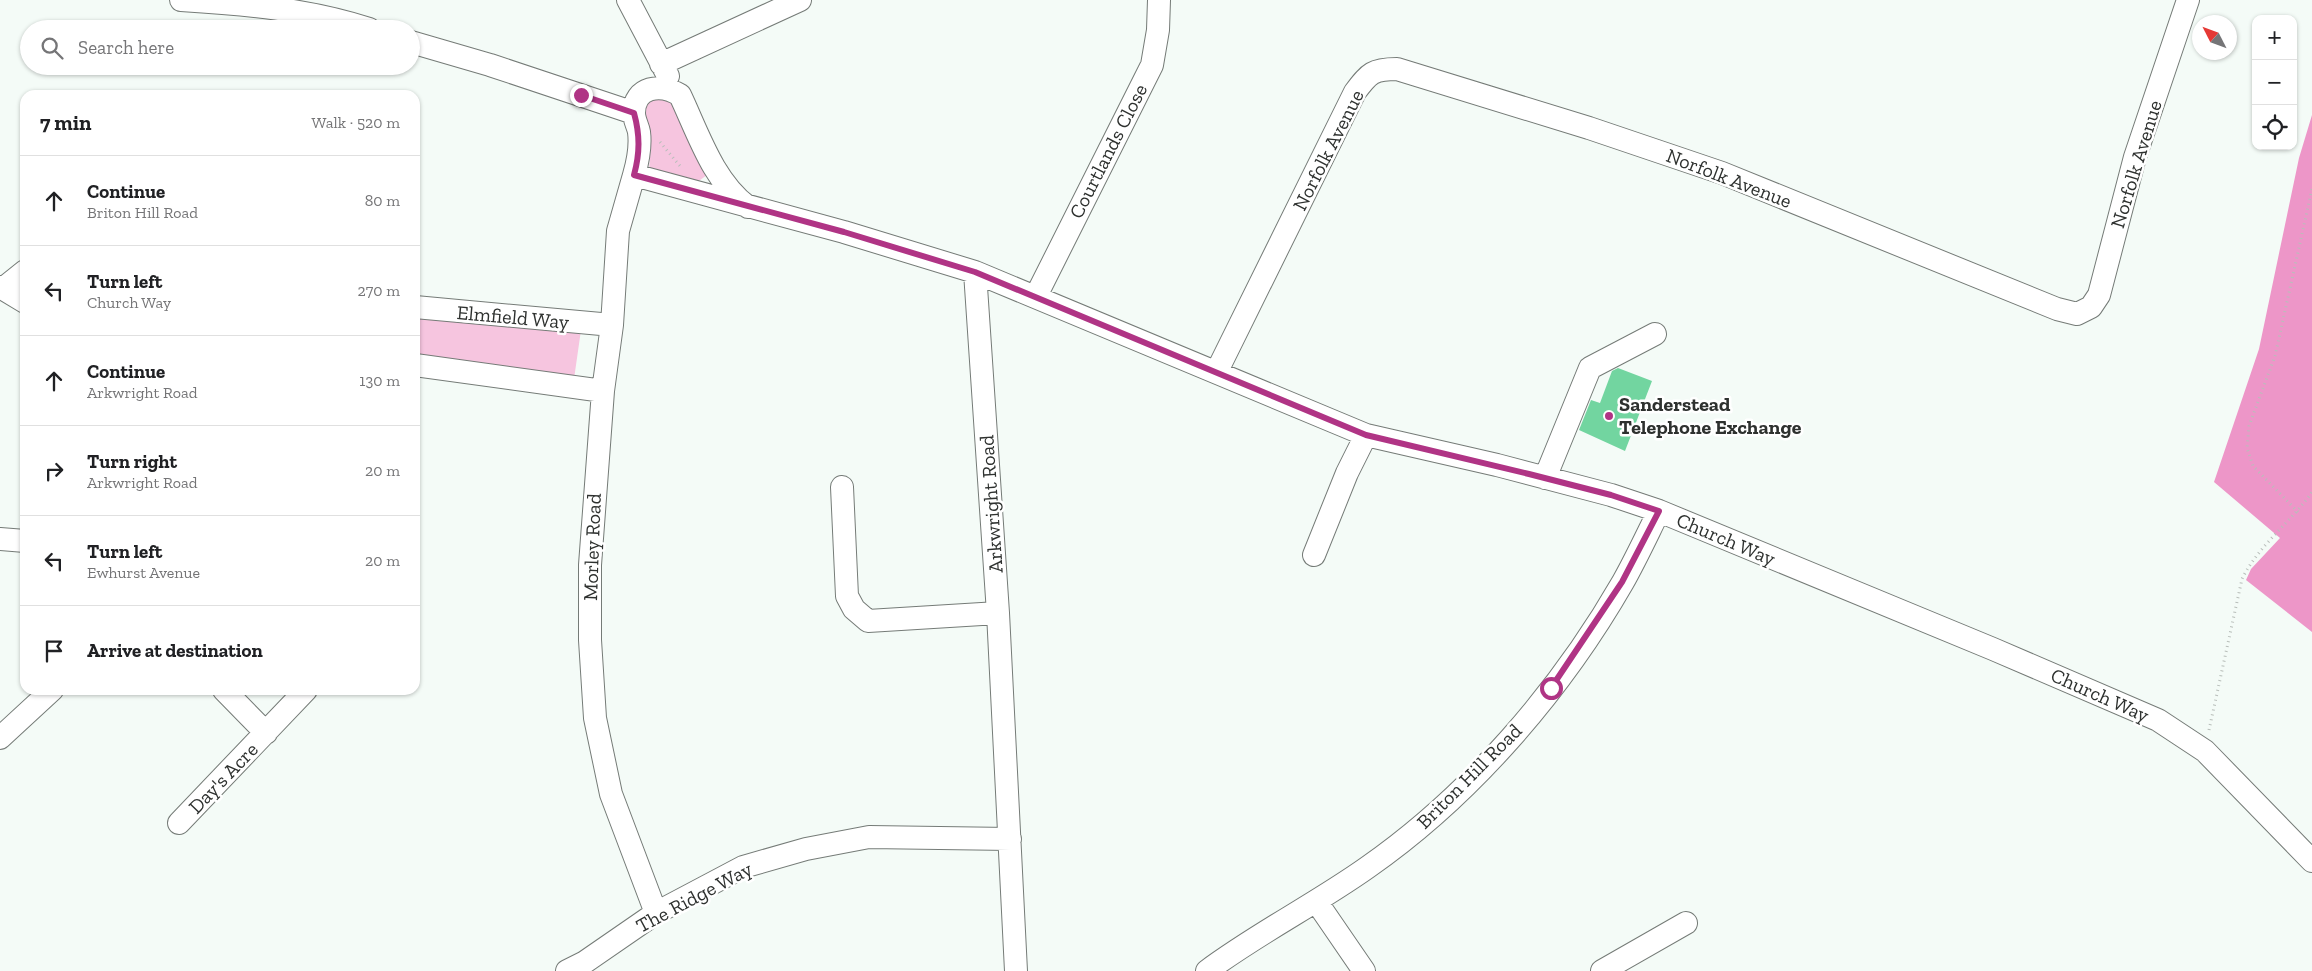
<!DOCTYPE html>
<meta charset="utf-8">
<style>
:root{--surface:#fff;--page:#f6f6f6;--text:#202124;--muted:#757577;--line:#e0e0e0}
body{margin:0;font-family:"Zilla Slab",serif;background:var(--page);color:var(--text)}
.controls{position:absolute;right:15px;top:15px;display:grid;overflow:hidden;border-radius:10px;box-shadow:0 1px 4px #0004}
.controls button{width:45px;height:45px;display:grid;place-items:center;padding:0;border:0;border-bottom:1px solid var(--line);background:var(--surface);color:var(--text);font:25px sans-serif}
.compass{position:absolute;left:2192px;top:15px;width:45px;height:45px;border-radius:50%;background:var(--surface);box-shadow:0 1px 4px #0004;rotate:312deg}
.stop{position:absolute;width:15px;height:15px;margin:-11px;border:4px solid #b03485;border-radius:50%;background:#fff}
.stop.end{background:#b03485;border-color:#fff;box-shadow:0 1px 5px #0008}
.list{margin:0;padding:0;list-style:none}
h2{display:flex;justify-content:space-between;align-items:center;height:65px;margin:0;padding:0 20px;font-size:21px}
h2 small{font-size:16px;font-weight:400;color:var(--muted)}
.list li{display:grid;grid-template-columns:32px 1fr auto;gap:15px;align-items:center;box-sizing:border-box;height:90px;padding:0 20px;border-top:1px solid var(--line)}
.list b{display:block;font-size:19px;white-space:nowrap}
.list p{margin:0;font-size:16px;white-space:nowrap;color:var(--muted)}
.list em{font-size:16px;font-style:normal;color:var(--muted)}
.icon{flex:none;width:28px;height:28px;fill:none;stroke:currentColor;stroke-width:2;stroke-linecap:round;stroke-linejoin:round}
.map{position:relative;flex:none;width:2312px;height:971px;overflow:hidden}
.search{position:absolute;background:var(--surface);box-shadow:0 1px 4px #0004;left:20px;top:20px;width:400px;height:55px;display:flex;align-items:center;gap:12px;box-sizing:border-box;padding:0 18px;border-radius:28px;color:var(--muted);font-size:19px}
.panel{position:absolute;background:var(--surface);box-shadow:0 1px 4px #0004;left:20px;top:90px;width:400px;height:605px;border-radius:15px}
.map>svg:first-child{display:block}
</style>
<div class="map">
<svg width="2312" height="971" viewBox="0 0 2312 971">
<rect width="100%" height="100%" fill="#f4fbf7"/>
<!-- green -->
<path fill="#f6c5df" d="M671,96l36,79 -11,8 -47,-13 2,-25 -4,-9 -3,-37z
M415,310l166,20 -7,49 -159,-22z"/>
<!-- forest -->
<path fill="#ed96c8" d="M2312,115v517l-66,-52 5,-11 29,-31 -66,-56 45,-133 40,-191z"/>
<!-- building -->
<path fill="#72d5a0" d="M1618,368l34,13 -27,70 -46,-21 12,-30 9,3 12,-32z"/>
<g fill="none" stroke-linecap="round" stroke-linejoin="round">
<!-- minor casing -->
<g stroke="#757b77" stroke-width="24">
<path id="minor" d="M181,0c64,4 127,9 188,29
M628,0l40,76
M411,42l79,23 144,48
M661,64l139,-64
M634,175l-16,56 -6,94 -9,66 -13,174v75l5,78 16,76 45,119
M748,207c-35,-26 -50,-74 -68,-112 -19,-12 -46,-9 -46,18 0,7 4,13 5,19 2,15 -1,29 -5,43l210,57 131,40 391,163 131,30 114,30 48,16 334,138 165,71 47,31 107,110
M975,272l23,341 18,358
M0,287l25,15
M4,288l21,-17
M1036,296l116,-231 6,-35 1,-30
M415,307l197,18
M415,365l188,26
M1217,371l138,-279c14,-19 18,-23 42,-23l192,59 133,45 335,136 20,5 14,-7 8,-12 36,-138 53,-157
M1545,478l45,-110 65,-34
M842,487l5,109 7,13 14,12 130,-8
M0,539l25,2
M1314,555l33,-82 19,-38
M224,690l42,43
M0,738l52,-48
M179,823l127,-133
M1316,901l48,70
M567,971l18,-9 71,-49 87,-46 63,-18 63,-12 141,2
M1207,971c51,-38 109,-67 161,-104 103,-72 193,-177 255,-285 13,-23 24,-47 36,-71
M1602,971l84,-48"/>
</g>
<!-- path -->
<path stroke="#b8beba" stroke-width="3" stroke-dasharray="1 4" stroke-linecap="butt" d="M660,142l20,24
M2298,512l-45,-46 -6,-18 2,-22 26,-70 37,-167
M2209,730l33,-151c16,-33 49,-57 70,-87"/>
<!-- minor -->
<use href="#minor" stroke="#fff" stroke-width="22"/>
</g>
<g fill="none" stroke-linecap="round" stroke-linejoin="round">
<!-- route -->
<path stroke="#b03485" stroke-width="6" d="M581,95l53,18c6,22 6,40 0,62l210,57 131,40 391,163 163,39 82,21 48,16 -37,71 -71,106"/>
</g>
<!-- markers -->
<circle fill="#b03485" stroke="#fff" stroke-width="2" cx="1609" cy="416" r="5"/>
<g text-anchor="middle" stroke-width="5" stroke-linejoin="round" paint-order="stroke">
<!-- street labels -->
<g font-size="20" fill="#2e312f" stroke="#fff">
<text transform="translate(1328 150) rotate(-63)" y="7">Norfolk Avenue</text>
<text transform="translate(1108 151) rotate(-63)" y="7">Courtlands Close</text>
<text transform="translate(2136 164) rotate(-73)" y="7">Norfolk Avenue</text>
<text transform="translate(1729 178) rotate(21)" y="7">Norfolk Avenue</text>
<text transform="translate(513 317) rotate(5)" y="7">Elmfield Way</text>
<text transform="translate(991 504) rotate(-94)" y="7">Arkwright Road</text>
<text transform="translate(1726 539) rotate(23)" y="7">Church Way</text>
<text transform="translate(592 547) rotate(-88)" y="7">Morley Road</text>
<text transform="translate(2100 695) rotate(24)" y="7">Church Way</text>
<text transform="translate(1469 776) rotate(-45)" y="7">Briton Hill Road</text>
<text transform="translate(223 778) rotate(-46)" y="7">Day's Acre</text>
<text transform="translate(694 897) rotate(-28)" y="7">The Ridge Way</text>
</g>
<!-- poi labels -->
<g font-size="20" font-weight="bold" fill="#2e312f" stroke="#fff" text-anchor="start">
<text x="1619" y="411">Sanderstead<tspan x="1619" dy="23">Telephone Exchange</tspan></text>
</g>
</g>
</svg>
<div class="controls">
<button>+</button>
<button>−</button>
<button><svg class="icon" aria-label="locate" viewBox="0 0 24 24"><circle cx="12" cy="12" r="6"/><path d="M12 2v4M12 18v4M2 12h4M18 12h4"/></svg></button>
</div>
<svg class="compass" viewBox="-18 -18 36 36"><path d="M0-13l5 13h-10z" fill="#e53935"/><path d="M0 13l5-13h-10z" fill="#757577"/></svg>
<div class="stop" style="left:1551px;top:688px"></div>
<div class="stop end" style="left:581px;top:95px"></div>
<div class="search"><svg class="icon" aria-label="search" viewBox="0 0 24 24"><circle cx="10" cy="10" r="6"/><path d="M15 15l6 6"/></svg>Search here</div>
<section class="panel">
<h2>7 min<small>Walk · 520 m</small></h2>
<ul class="list">
<li><svg class="icon" aria-label="ahead" viewBox="0 0 24 24"><path d="M12 20V5M6 11l6-6 6 6"/></svg><div><b>Continue</b><p>Briton Hill Road</p></div><em>80 m</em></li>
<li><svg class="icon" aria-label="left" viewBox="0 0 24 24"><path d="M17 20v-9H6M10 6l-5 5 5 5"/></svg><div><b>Turn left</b><p>Church Way</p></div><em>270 m</em></li>
<li><svg class="icon" aria-label="ahead" viewBox="0 0 24 24"><path d="M12 20V5M6 11l6-6 6 6"/></svg><div><b>Continue</b><p>Arkwright Road</p></div><em>130 m</em></li>
<li><svg class="icon" aria-label="right" viewBox="0 0 24 24"><path d="M7 20v-9h11M14 6l5 5-5 5"/></svg><div><b>Turn right</b><p>Arkwright Road</p></div><em>20 m</em></li>
<li><svg class="icon" aria-label="left" viewBox="0 0 24 24"><path d="M17 20v-9H6M10 6l-5 5 5 5"/></svg><div><b>Turn left</b><p>Ewhurst Avenue</p></div><em>20 m</em></li>
<li><svg class="icon" aria-label="arrive" viewBox="0 0 24 24"><path d="M6 21V4h12l-3 4 3 4H6"/></svg><div><b>Arrive at destination</b></div></li>
</ul>
</section>
</div>
